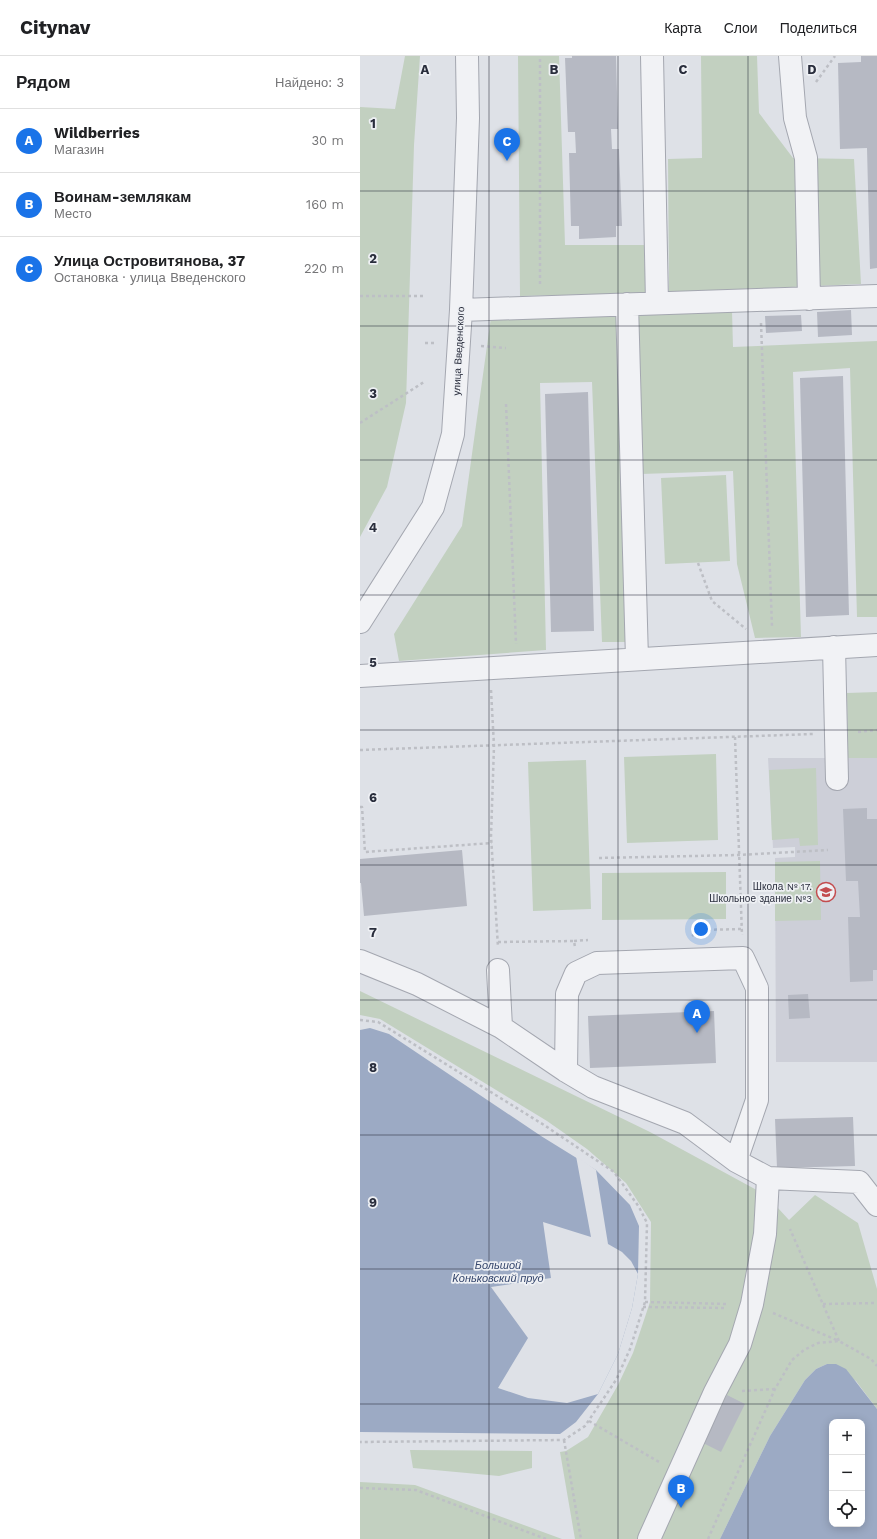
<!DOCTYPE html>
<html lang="ru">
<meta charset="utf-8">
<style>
:root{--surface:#fff;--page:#f2f2f2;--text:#202124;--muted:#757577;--line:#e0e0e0;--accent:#1a73e8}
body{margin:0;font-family:"Work Sans",sans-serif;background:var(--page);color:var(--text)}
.controls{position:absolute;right:12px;bottom:12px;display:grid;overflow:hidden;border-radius:8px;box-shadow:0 2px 10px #0003}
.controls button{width:36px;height:36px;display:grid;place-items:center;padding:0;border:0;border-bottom:1px solid var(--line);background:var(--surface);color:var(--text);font:20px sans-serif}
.you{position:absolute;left:341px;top:873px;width:14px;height:14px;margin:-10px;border:3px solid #fff;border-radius:50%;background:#1a73e8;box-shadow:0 0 0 6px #1a73e833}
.badge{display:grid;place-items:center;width:26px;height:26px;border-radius:50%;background:var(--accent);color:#fff;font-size:13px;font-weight:700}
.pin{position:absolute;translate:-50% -33px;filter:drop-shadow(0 1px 2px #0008)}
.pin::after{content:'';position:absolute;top:21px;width:14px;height:12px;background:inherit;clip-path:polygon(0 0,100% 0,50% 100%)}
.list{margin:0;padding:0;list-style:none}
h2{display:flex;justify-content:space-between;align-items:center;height:52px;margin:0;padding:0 16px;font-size:17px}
h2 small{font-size:13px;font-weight:400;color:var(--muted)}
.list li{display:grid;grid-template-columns:26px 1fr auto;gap:12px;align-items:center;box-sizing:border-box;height:64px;padding:0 16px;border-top:1px solid var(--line)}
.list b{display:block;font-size:15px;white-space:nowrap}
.list p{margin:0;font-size:13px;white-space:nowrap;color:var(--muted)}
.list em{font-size:13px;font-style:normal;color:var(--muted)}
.icon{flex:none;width:22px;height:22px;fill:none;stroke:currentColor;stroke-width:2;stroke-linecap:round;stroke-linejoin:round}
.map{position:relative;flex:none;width:517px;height:1483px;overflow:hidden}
header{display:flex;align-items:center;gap:24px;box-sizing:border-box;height:56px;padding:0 20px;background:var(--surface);border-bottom:1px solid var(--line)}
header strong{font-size:19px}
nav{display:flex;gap:22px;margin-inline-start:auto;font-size:14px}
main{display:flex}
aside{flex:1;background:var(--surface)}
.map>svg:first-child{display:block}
</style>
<header>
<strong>Citynav</strong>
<nav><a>Карта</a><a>Слои</a><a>Поделиться</a></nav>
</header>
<main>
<aside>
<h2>Рядом<small>Найдено: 3</small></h2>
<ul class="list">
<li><span class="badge">A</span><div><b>Wildberries</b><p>Магазин</p></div><em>30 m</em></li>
<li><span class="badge">B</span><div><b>Воинам-землякам</b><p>Место</p></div><em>160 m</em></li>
<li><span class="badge">C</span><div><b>Улица Островитянова, 37</b><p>Остановка · улица Введенского</p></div><em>220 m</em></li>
</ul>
</aside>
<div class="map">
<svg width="517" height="1483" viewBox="0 0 517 1483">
<rect width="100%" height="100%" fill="#dee1e7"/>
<!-- built -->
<path fill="#cdcfd8" d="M408,702h109v304h-101l-1,-204 20,-1v-10l-22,1z"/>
<!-- green -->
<path fill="#c2d0c0" d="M45,0h15l-6,89 -8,258 -19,84 -27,50v-430l35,2z
M158,0h41l6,189h79l2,48 -126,3z
M341,0h56l2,57 34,45 61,1 7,125 -192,8 -1,-133 34,-1z
M372,255l1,36 144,-6v276h-20l-7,-249 -57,4 8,265 -46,1 -18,-74 -4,-93 -92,3 -4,-159z
M257,256l9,330h-24l-10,-260 -52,1 6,267 -147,11 -5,-27 68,-108 29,-209z
M366,419l4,86 -65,3 -4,-86z
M517,636v66h-29l-1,-65z
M356,698l2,86 -91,3 -3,-86z
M226,704l5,149 -58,2 -5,-149z
M456,712l2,77 -18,1 -1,-8 -27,2 -3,-70z
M460,805l1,59 -46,1v-59z
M366,816v47l-124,1v-47z
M0,935l290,141 116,63 23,25 26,-25 43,28 19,66v120l-21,-28 -29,-17 -11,5 -11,11 -35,56 -50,103h-145l-15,-87 6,-1 22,-14 30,-52 15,-32 17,-51 1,-80 -25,-39 -39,-34 -40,-28 -167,-102 -20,-4z
M50,1394l122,1v17l-33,8 -86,-8z
M0,1426l55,3 147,54h-202z"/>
<!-- water -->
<path fill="#9caac4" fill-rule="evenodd" d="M10,972l19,6 152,102 55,34 34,35 9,21 -1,48 -6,34 -14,46 -20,40 -22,28 -16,12 -200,-2v-402z
M467,1308h9l10,5 31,40v130h-157l50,-103 35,-56 11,-11zM472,1366h30v102h-30z"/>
<!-- pier -->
<path fill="#dee1e7" d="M216,1100l20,14 12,74 14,8 9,9 7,13 -6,34 -14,46 -20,40 -31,9 -39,-5 -30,-10 30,-50 -37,-51 60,-9 -8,-56 48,15z"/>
<!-- building -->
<path fill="#b6b9c3" d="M212,0h44l2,73h-7l1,20h7l3,77h-6v11l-37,2v-13h-8l-2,-73h7l-1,-21h-7l-3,-74h7z
M501,0h16v212l-7,1 -3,-121 -27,1 -2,-86 23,-1z
M491,254l1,25 -34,2 -1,-25z
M441,259l1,16 -36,2 -1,-17z
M483,320l6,239 -43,2 -6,-239z
M228,336l6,239 -43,1 -6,-238z
M507,752v11h10v151h-4v11l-23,1 -2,-65h12l-2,-36h-12l-3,-72z
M102,794l5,56 -103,10 -3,-33h-1v-24z
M448,938l2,24 -21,1 -1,-24z
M354,955l2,52 -126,5 -2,-52z
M493,1061l2,49 -78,2 -2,-49z
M367,1339l18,9 -24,48 -18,-9z"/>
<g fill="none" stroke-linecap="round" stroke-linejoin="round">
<!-- minor casing -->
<g stroke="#a4a7b0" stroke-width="24">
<path id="minor" d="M292,0l5,247
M430,0l5,62 11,40 3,141
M267,248l10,355
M101,254l416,-14
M0,566l73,-115 20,-73 8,-124 7,-192 -1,-62
M474,591l3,132
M0,620l517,-31
M0,905l57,23 84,43 65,44 27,16 92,36 51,38 32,17 91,4 18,23
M138,914l3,57
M206,1015l1,-77 9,-21 21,-10 146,-5 14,30v112l-21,61
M289,1483l66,-147 25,-48 12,-40 13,-70 3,-56"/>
</g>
<!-- path -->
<path stroke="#bdbfc5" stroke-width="2.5" stroke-dasharray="3 3" stroke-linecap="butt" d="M456,26l19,-26
M180,228v-228
M0,240h65
M401,267l11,304
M65,287h11
M121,290l25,2
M146,348l10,240
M0,367l64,-41
M338,507l14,38 34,28
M131,634l3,56 -3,90 7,111
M498,676l19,-2
M375,681l7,198
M0,694l453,-16
M0,751h2l3,45 127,-9
M239,802l140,-3 89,-5
M332,880l8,-6 42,-1
M214,885l14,-1
M138,886l76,-1 1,6
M0,964l18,2 166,103 70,47 25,35 8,16 -2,79 -15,47 -14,31 -31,46 -21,14 -204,2
M285,1246l83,2
M463,1248l54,-1
M283,1251l84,1
M413,1257l66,28 -49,-112
M382,1335l33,-2
M229,1365l70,41
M204,1384l17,99
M0,1432l56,2 130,49
M348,1483l67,-150 17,-29 12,-10 14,-7 21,-2 32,18 6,7"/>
<!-- minor -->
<use href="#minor" stroke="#f1f2f5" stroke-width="22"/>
</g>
<!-- grid -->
<path fill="none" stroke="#292d3c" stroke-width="1" stroke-opacity="0.55" d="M129,0v1483M258,0v1483M388,0v1483M0,135h517M0,270h517M0,404h517M0,539h517M0,674h517M0,809h517M0,944h517M0,1079h517M0,1213h517M0,1348h517"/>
<!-- icons -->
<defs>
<g id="school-ring" transform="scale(1)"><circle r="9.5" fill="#eef0f4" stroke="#c34c4f" stroke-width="1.5"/><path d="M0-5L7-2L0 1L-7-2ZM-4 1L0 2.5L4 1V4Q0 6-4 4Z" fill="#c34c4f"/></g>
</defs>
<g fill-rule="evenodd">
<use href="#school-ring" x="466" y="836"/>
</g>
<g text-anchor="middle" stroke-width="3.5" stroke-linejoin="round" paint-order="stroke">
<!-- street labels -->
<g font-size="10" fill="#292d3c" stroke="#eef0f4">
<text transform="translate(98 295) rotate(-87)" y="4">улица Введенского</text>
</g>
<!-- poi labels -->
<g font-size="10" fill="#292d3c" stroke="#eef0f4" text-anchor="end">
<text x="452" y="834">Школа № 17.<tspan x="452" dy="12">Школьное здание №3</tspan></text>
</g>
<!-- water labels -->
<g font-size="11" font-style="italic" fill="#36476d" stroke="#eef0f4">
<text x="138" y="1213">Большой<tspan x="138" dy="13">Коньковский пруд</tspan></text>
</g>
</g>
<g font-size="13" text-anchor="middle" font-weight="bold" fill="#292d3c" stroke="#eef0f4" stroke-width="3.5" stroke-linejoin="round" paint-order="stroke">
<text x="65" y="18">A</text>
<text x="194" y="18">B</text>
<text x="323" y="18">C</text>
<text x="452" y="18">D</text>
<text x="13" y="72">1</text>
<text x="13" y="207">2</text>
<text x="13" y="342">3</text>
<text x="13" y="476">4</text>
<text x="13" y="611">5</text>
<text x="13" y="746">6</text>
<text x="13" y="881">7</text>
<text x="13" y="1016">8</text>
<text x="13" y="1151">9</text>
</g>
</svg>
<div class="controls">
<button>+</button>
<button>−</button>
<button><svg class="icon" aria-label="locate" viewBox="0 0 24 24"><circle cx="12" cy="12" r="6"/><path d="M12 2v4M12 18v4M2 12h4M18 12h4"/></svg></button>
</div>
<div class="you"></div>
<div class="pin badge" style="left:337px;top:977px">A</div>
<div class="pin badge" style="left:321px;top:1452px">B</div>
<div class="pin badge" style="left:147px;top:105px">C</div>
</div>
</main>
